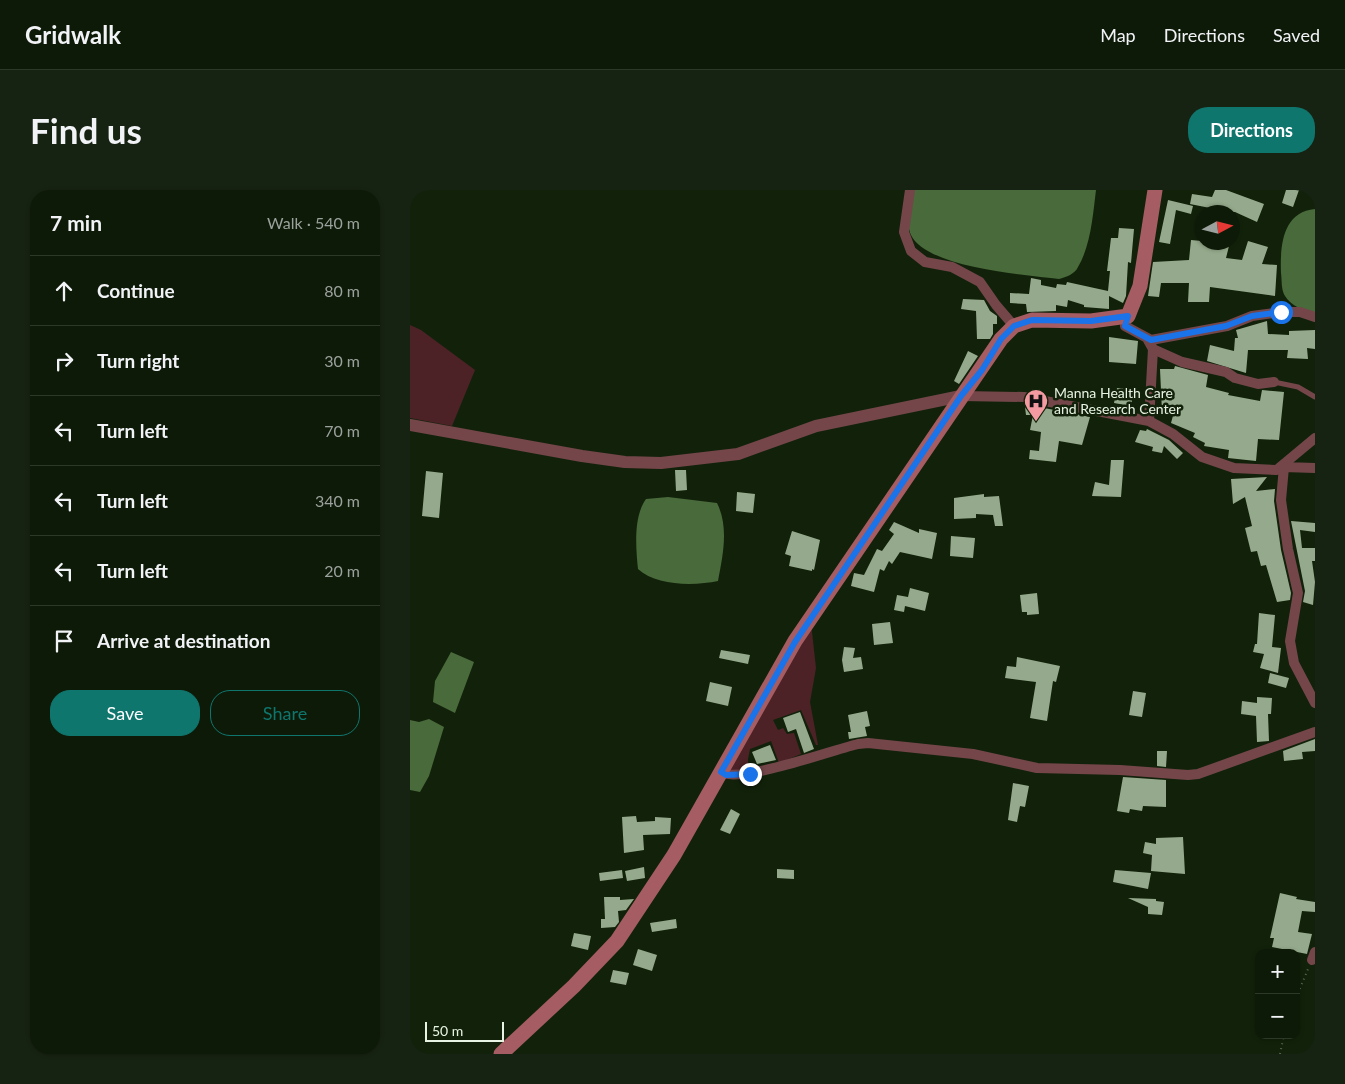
<!DOCTYPE html>
<meta charset="utf-8">
<style>
:root{--surface:#0e1a08;--page:#172312;--text:#f1f3f6;--muted:#9ba19c;--line:#2e3829;--accent:#0f766e}
body{margin:0;font-family:Lato,sans-serif;background:var(--page);color:var(--text)}
.controls{position:absolute;right:15px;bottom:15px;display:grid;overflow:hidden;border-radius:10px;box-shadow:0 1px 4px #0004}
.controls button{width:45px;height:45px;display:grid;place-items:center;padding:0;border:0;border-bottom:1px solid var(--line);background:var(--surface);color:var(--text);font:25px sans-serif}
.compass{position:absolute;left:785px;top:15px;width:45px;height:45px;border-radius:50%;background:var(--surface);box-shadow:0 1px 4px #0004;rotate:83deg}
.scale{position:absolute;left:15px;bottom:12px;width:79px;box-sizing:border-box;padding-left:5px;border:2px solid #e8f3e3;border-top:0;font-size:14px;line-height:18px;white-space:nowrap;color:#e8f3e3;-webkit-text-stroke:4px #12220a;paint-order:stroke}
.stop{position:absolute;width:15px;height:15px;margin:-11px;border:4px solid #1a73e8;border-radius:50%;background:#fff}
.stop.end{background:#1a73e8;border-color:#fff;box-shadow:0 1px 5px #0008}
.list{margin:0;padding:0;list-style:none}
h2{display:flex;justify-content:space-between;align-items:center;height:65px;margin:0;padding:0 20px;font-size:21px}
h2 small{font-size:16px;font-weight:400;color:var(--muted)}
.list li{display:grid;grid-template-columns:32px 1fr auto;gap:15px;align-items:center;box-sizing:border-box;height:70px;padding:0 20px;border-top:1px solid var(--line)}
.list b{display:block;font-size:19px;white-space:nowrap}
.list em{font-size:16px;font-style:normal;color:var(--muted)}
.actions{display:flex;gap:10px;padding:15px 20px}
.actions a{flex:1;padding:11px 0;border:1px solid var(--accent);border-radius:20px;text-align:center;font-size:18px;color:var(--accent)}
.actions .main{background:var(--accent);color:#fff}
.icon{flex:none;width:28px;height:28px;fill:none;stroke:currentColor;stroke-width:2;stroke-linecap:round;stroke-linejoin:round}
.map{position:relative;flex:none;width:905px;height:864px;overflow:hidden;border-radius:20px}
header{display:flex;align-items:center;gap:30px;box-sizing:border-box;height:70px;padding:0 25px;background:var(--surface);border-bottom:1px solid var(--line)}
header strong{font-size:24px}
nav{display:flex;gap:28px;margin-inline-start:auto;font-size:18px}
.intro{display:flex;align-items:center;justify-content:space-between;box-sizing:border-box;height:120px;padding:0 30px}
h1{margin:0;font-size:35px}
.button{padding:12px 22px;border-radius:20px;background:var(--accent);color:#fff;font-size:18px;font-weight:700}
main{display:flex;gap:30px;padding:0 30px}
aside{flex:1;background:var(--surface);border-radius:20px;box-shadow:0 1px 4px #0004}
.map>svg:first-child{display:block}
</style>
<header>
<strong>Gridwalk</strong>
<nav><a>Map</a><a>Directions</a><a>Saved</a></nav>
</header>
<div class="intro"><h1>Find us</h1><a class="button">Directions</a></div>
<main>
<aside>
<h2>7 min<small>Walk · 540 m</small></h2>
<ul class="list">
<li><svg class="icon" aria-label="ahead" viewBox="0 0 24 24"><path d="M12 20V5M6 11l6-6 6 6"/></svg><div><b>Continue</b></div><em>80 m</em></li>
<li><svg class="icon" aria-label="right" viewBox="0 0 24 24"><path d="M7 20v-9h11M14 6l5 5-5 5"/></svg><div><b>Turn right</b></div><em>30 m</em></li>
<li><svg class="icon" aria-label="left" viewBox="0 0 24 24"><path d="M17 20v-9H6M10 6l-5 5 5 5"/></svg><div><b>Turn left</b></div><em>70 m</em></li>
<li><svg class="icon" aria-label="left" viewBox="0 0 24 24"><path d="M17 20v-9H6M10 6l-5 5 5 5"/></svg><div><b>Turn left</b></div><em>340 m</em></li>
<li><svg class="icon" aria-label="left" viewBox="0 0 24 24"><path d="M17 20v-9H6M10 6l-5 5 5 5"/></svg><div><b>Turn left</b></div><em>20 m</em></li>
<li><svg class="icon" aria-label="arrive" viewBox="0 0 24 24"><path d="M6 21V4h12l-3 4 3 4H6"/></svg><div><b>Arrive at destination</b></div></li>
</ul>
<div class="actions"><a class="main">Save</a><a>Share</a></div>
</aside>
<div class="map">
<svg width="905" height="864" viewBox="0 0 905 864">
<rect width="100%" height="100%" fill="#12220a"/>
<!-- green -->
<path fill="#4c2227" d="M0,135l11,5 54,40 -23,56 -42,-8z
M401,433l5,45 -6,34 8,43h-2l-15,-35 -28,10 5,10 5,-2 4,6 7,-1 7,21 -22,9 -8,-22 -21,8 -2,10 1,17 -14,1 -6,-11z"/>
<!-- water -->
<path fill="#496a3b" d="M504,0h182c-3,24 -5,55 -18,77 -3,7 -12,10 -19,12 -33,-4 -132,-11 -148,-44 -6,-12 1,-32 3,-45z
M905,19v104c-11,-2 -24,-7 -30,-17 -4,-6 -3,-16 -4,-23 -1,-26 1,-61 34,-64z
M258,307l49,6c12,24 6,52 1,78 -24,5 -62,5 -80,-12 -2,-20 -5,-52 8,-70z
M41,462l23,10 -19,51 -22,-11 2,-21z
M19,529l15,8 -15,49 -9,16 -10,-2v-70l9,2z"/>
<!-- building -->
<path fill="#95aa8c" d="M805,0h11l38,14 -7,18 -22,-10h-23l1,-3 -3,-1 -20,-4 2,-10 20,3z
M876,0h13l-6,17 -11,-4z
M758,10l25,6 -2,8 -15,-4 -6,34 -11,-2z
M709,38l15,1 -3,34 -3,-1 -2,34 -3,7 -14,-7v13l-25,-2v-2l-16,-5 -1,7 -11,-2v6l-29,1 -1,-8 -16,-1v-10l19,1 2,-16 10,2v5l15,3 1,-4 9,1 1,-3 41,9 2,-20h-3l4,-33h7z
M781,50l11,1 1,4 26,1 -3,12 16,2 6,-19 20,6 -6,17 15,1 -2,31 -65,-9 -1,15h-21l1,-19h-28l-2,14 -11,-1 5,-34 36,-2z
M553,109l21,1 6,11 7,5v8h-4v10l-3,5h-13l-1,-28 -15,-2z
M857,131l1,13 21,1v-4l26,-1v19l-8,-1 1,11 -21,-1 1,-8h-40l-2,23 -39,-12 3,-16 24,6 1,-13h3l-2,-8z
M699,147l29,4 -2,23 -27,-2z
M558,161l10,5 -19,28 -5,-3z
M765,176l33,9 -2,12 23,6 -1,2 32,6 2,-11 22,2 -5,48 -21,-1 -2,22 -28,-3 1,-8 -25,-4 1,-3 -12,-6 2,-4 -24,-10 3,-11h-12l-2,-43h14z
M707,198l17,2 -3,16 -17,-3z
M624,216l56,11 -8,28 -23,-4 -3,21 -27,-3 1,-9 9,1 2,-19 -11,-2 3,-15h-7l-1,-8z
M737,239l22,11 14,13 -6,6 -13,-13 -2,7 -10,-2 1,-4 -18,-5 5,-12 6,1z
M701,270h13l-3,37 -29,-1 3,-14 14,3z
M265,280h11l1,20 -11,1z
M16,281l17,2 -4,45 -17,-2z
M857,287l-11,14 19,-2 -1,12 7,49 10,43 -1,7 -13,2 -11,-37 -5,1 -4,-15 -6,1 -6,-24 7,-2 -7,-29 -12,7 -2,-25z
M327,302l18,2 -2,19 -17,-2z
M574,304v3l15,-1 4,30h-8l-2,-11 -17,-1v4l-22,1v-21z
M881,331l24,2v9l-15,-2 2,18h13v13h-3l3,21 -2,23 -10,-3 2,-11z
M484,332l25,11v-4l18,4 -5,26 -32,-7 -8,12 -3,-3 -5,10 -4,-2 -6,23 -23,-6 3,-13 10,2 13,-26 5,2 12,-17 -5,-4z
M382,341l28,9 -6,30 -2,-1v2l-23,-5 2,-10 -6,-2z
M541,346l24,2 -2,20 -23,-2z
M500,398l19,5 -4,18 -20,-5 -1,6 -10,-2 3,-15 11,2z
M627,403l2,21 -12,1v-3h-5l-2,-17z
M849,423l16,2 -3,32 9,1 -3,25 -18,-5 4,-14 -11,-2 2,-8h2z
M480,432l3,21 -19,2 -2,-21z
M434,457l11,1 -2,10 8,-1 2,12 -19,3 -2,-12z
M311,460l29,5 -2,9 -29,-6z
M607,467l43,9 -4,16 -3,-1 -6,40 -17,-3 6,-36 -31,-4 2,-12 9,1z
M860,483l19,5 -3,10 -18,-5z
M300,492l22,5 -4,19 -22,-5z
M723,501l13,2 -4,24 -13,-2z
M847,507l15,1 -1,16h-3l1,27 -12,1 -1,-26 -15,-2 1,-13 15,2z
M457,521l3,15 -5,1 2,9 -18,3 -1,-7h3l-3,-17z
M390,522l14,37 -10,4 -8,-24 -8,3 -5,-14z
M905,549v12l-13,1 1,7 -19,2 -1,-10z
M360,555l6,15 -19,4 -5,-12z
M747,561h10l-1,16 -9,-1z
M713,587l43,3v27l-23,-1 -1,5 -12,-2 -1,4 -12,-2z
M603,593l16,3 -4,21 -5,-1 -3,16 -9,-2z
M321,619l9,5 -10,20 -10,-4z
M226,626l1,6 18,-1v-4l16,1 -1,16 -27,1 1,15 -20,3 -2,-36z
M773,647l2,37 -34,-3 1,-16 -9,-2 2,-11 11,2v-6z
M234,677l1,11 -18,3 -2,-10z
M367,679l17,1v9l-17,-1z
M212,680l1,8 -23,3 -1,-8z
M705,680l36,3 -3,16 -35,-7z
M870,703l17,4 -1,2 19,3v10l-13,-1 -4,21 14,2 -5,20 -35,-7 2,-9h-4z
M194,707h16v3l14,-1 -8,11 -8,1 1,11 -4,5 -14,1v-9h4z
M718,708l28,1v2l8,1 -2,13 -14,-1v-7z
M266,729l1,9 -25,4 -2,-9z
M164,743l17,3 -3,14 -17,-4z
M228,759l19,6 -5,16 -19,-6z
M203,780l16,3 -3,12 -16,-3z"/>
<g fill="none" stroke-linecap="round" stroke-linejoin="round">
<!-- path -->
<path stroke="#5a6853" stroke-width="2" stroke-dasharray="1 4" stroke-linecap="butt" d="M886,808l12,-29
M870,864l4,-19"/>
<!-- service -->
<path stroke="#74464a" stroke-width="5" d="M864,192l24,5 17,10"/>
<!-- minor -->
<path stroke="#74464a" stroke-width="10" d="M500,0l-6,42 7,19 14,11 27,5 28,15 16,23 18,21
M718,126l-3,10 26,14 76,-14 25,-10 29,-4h19l15,5
M738,150l5,9 29,13 44,10 9,6 23,6 16,-2
M551,206l63,1 125,24 24,13 29,23 32,11 42,2 8,-3 31,1
M739,231l4,-72
M874,277l-3,33 7,49 10,44 -8,48 4,22 21,40
M869,278l36,-30
M311,582c17,12 112,-22 137,-28l10,-1 105,11 64,14 83,2 68,5 10,-1 117,-42
M902,770l3,-8"/>
<!-- tertiary -->
<path stroke="#74464a" stroke-width="12" d="M0,235l172,31 43,6 36,1 77,-9 78,-28 145,-30"/>
<!-- secondary -->
<path stroke="#a55c62" stroke-width="15" d="M91,864l73,-68 43,-45 57,-86 121,-214 206,-302 13,-13 18,-6 59,1 37,-5 12,-30 15,-96"/>
</g>
<g fill="none" stroke-linecap="round" stroke-linejoin="round">
<!-- route -->
<path stroke="#1a73e8" stroke-width="6" d="M340,584l-24,1 -5,-3 74,-130 166,-246 21,-26 19,-31 13,-13 18,-6 59,1 37,-5 -3,10 26,14 75,-14 26,-10 29,-4"/>
</g>
<!-- icons -->
<defs>
<g id="hospital-pin" transform="scale(1.25)"><path d="M0 17L-7.5 6A9.5 9.5 0 1 1 7.5 6Z" fill="#f49aa1" stroke="#12220a"/><path d="M-5-5h3v3.5h4V-5h3V5h-3V1.5h-4V5h-3Z" fill="#111"/></g>
</defs>
<g fill-rule="evenodd">
<use href="#hospital-pin" x="626" y="211"/>
</g>
<g text-anchor="middle" stroke-width="5" stroke-linejoin="round" paint-order="stroke">
<!-- poi labels -->
<g font-size="14" fill="#e8f3e3" stroke="#12220a" text-anchor="start">
<text x="644" y="208">Manna Health Care<tspan x="644" dy="16">and Research Center</tspan></text>
</g>
</g>
</svg>
<div class="controls">
<button>+</button>
<button>−</button>
</div>
<svg class="compass" viewBox="-18 -18 36 36"><path d="M0-13l5 13h-10z" fill="#e53935"/><path d="M0 13l5-13h-10z" fill="#9ba19c"/></svg>
<div class="scale">50 m</div>
<div class="stop" style="left:871px;top:122px"></div>
<div class="stop end" style="left:340px;top:584px"></div>
</div>
</main>
